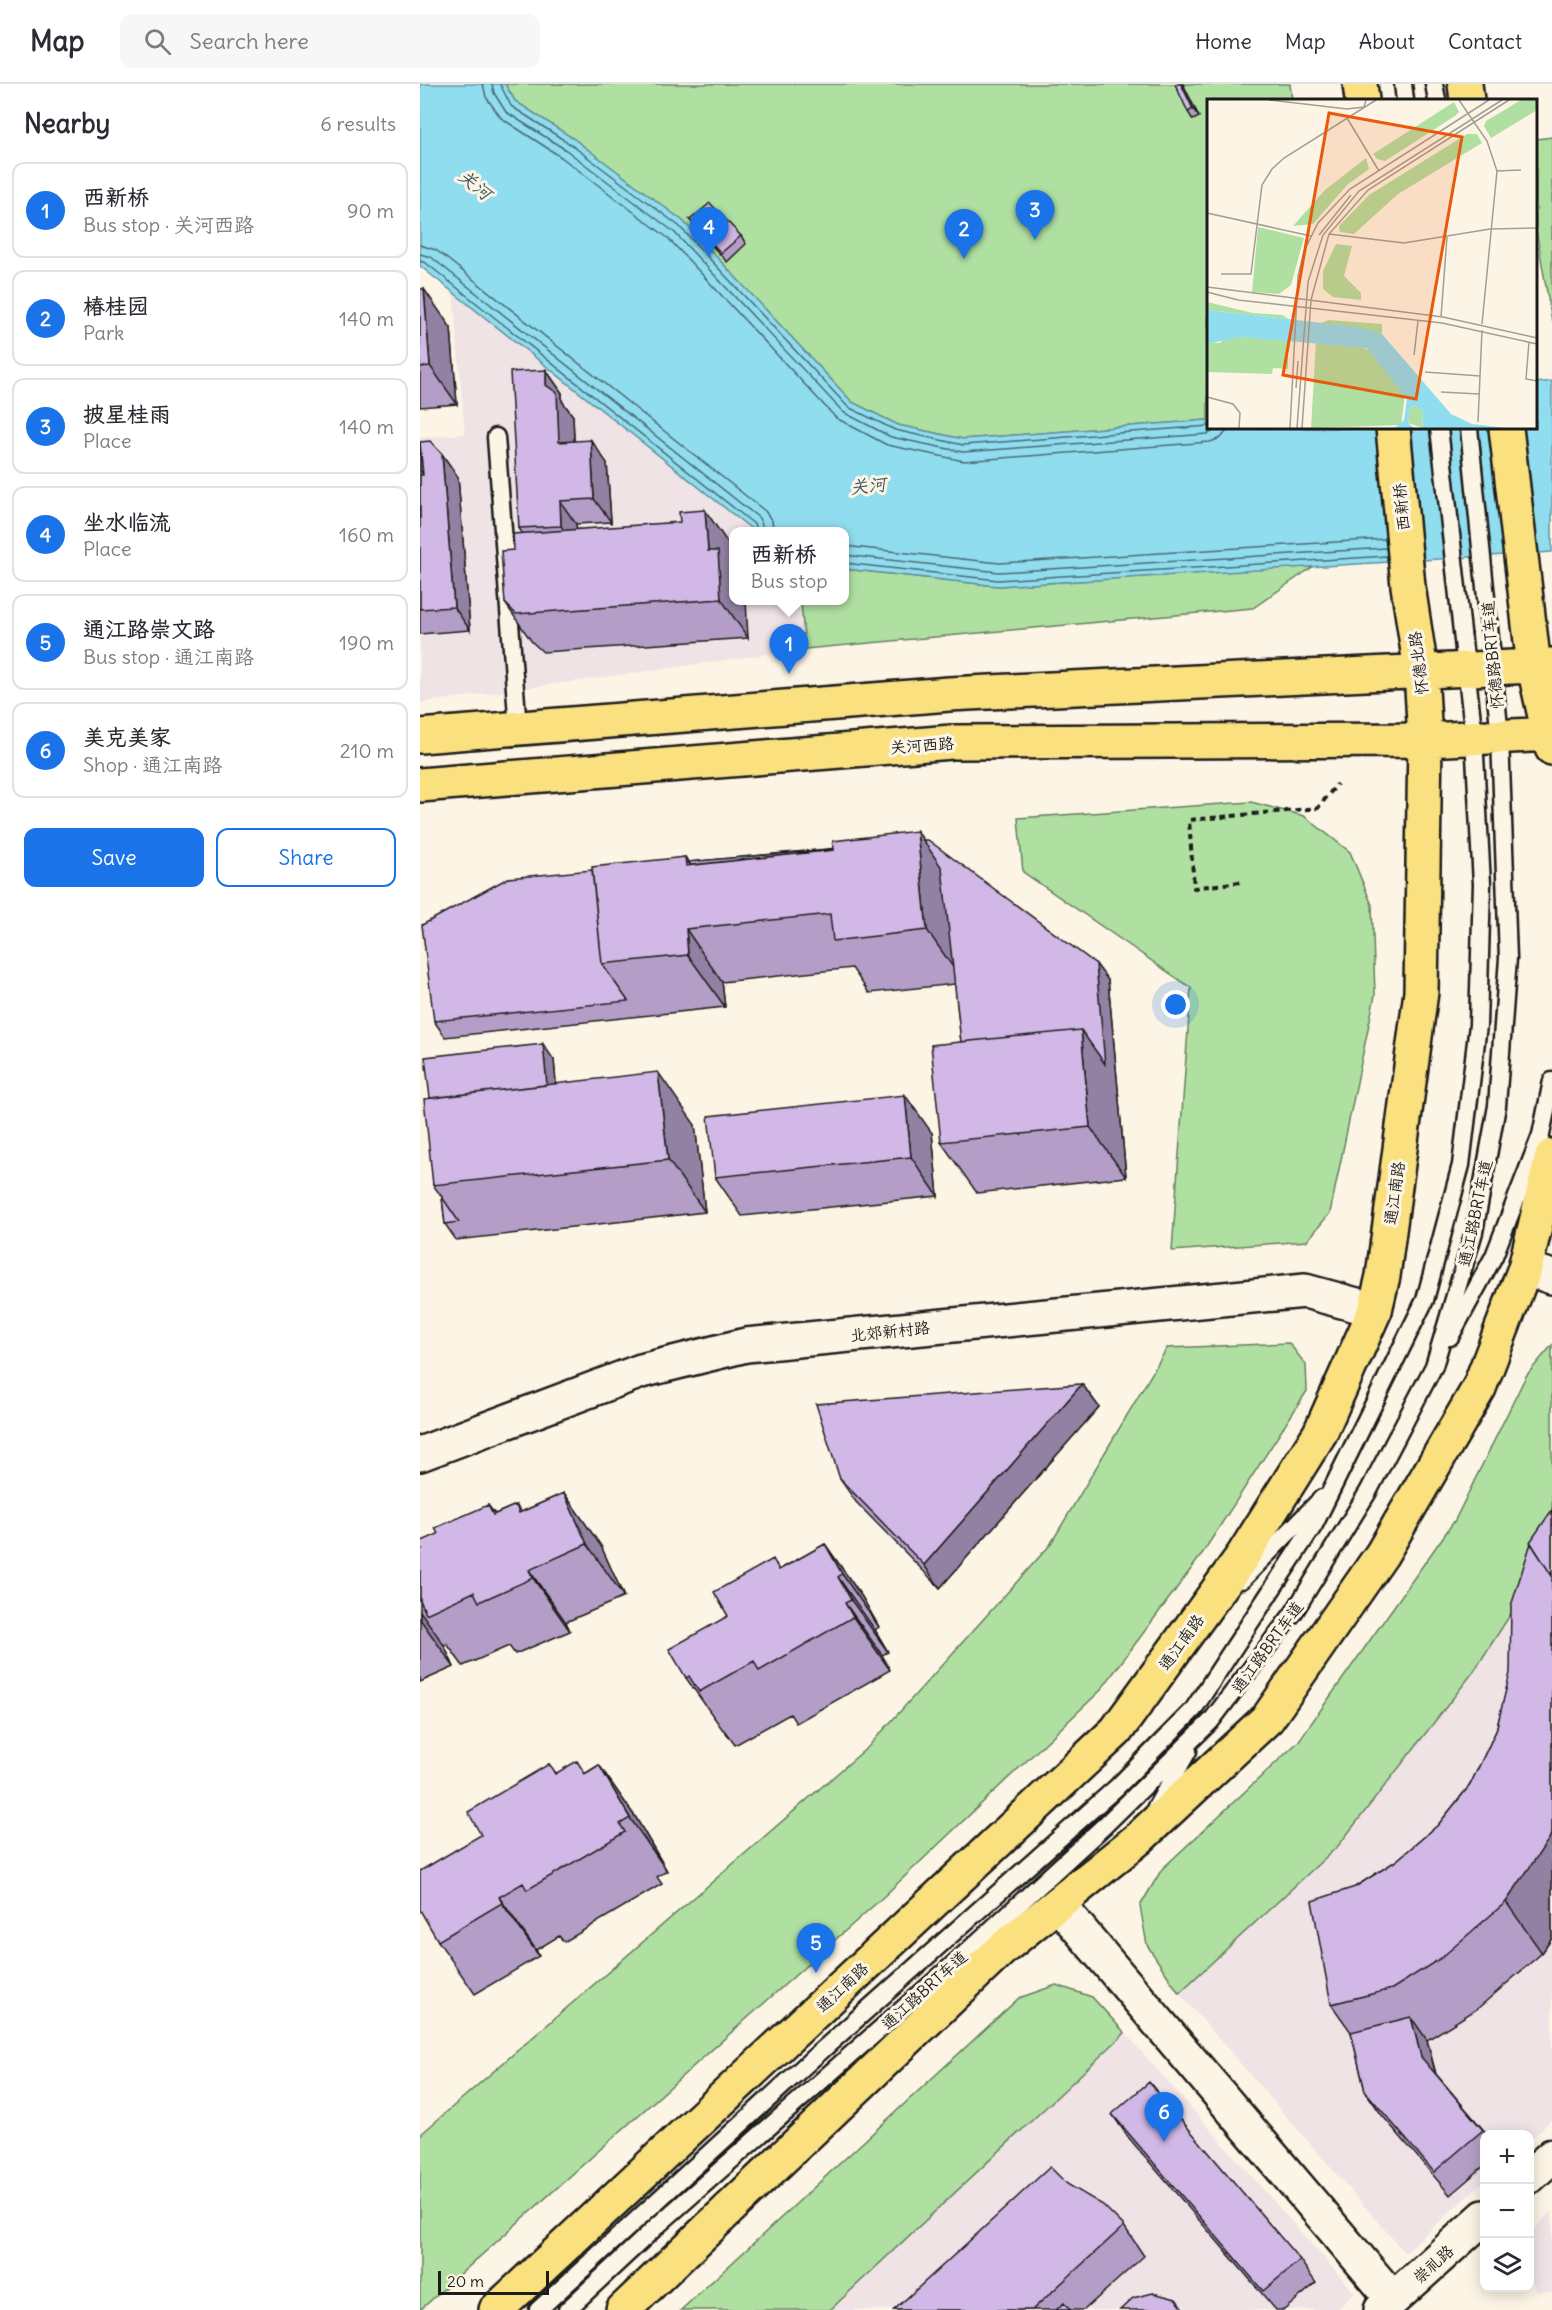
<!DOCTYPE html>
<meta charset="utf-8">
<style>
:root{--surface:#fff;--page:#f7f7f7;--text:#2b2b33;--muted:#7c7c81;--line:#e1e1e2;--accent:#1a73e8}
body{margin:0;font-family:Delius,"LXGW WenKai TC",sans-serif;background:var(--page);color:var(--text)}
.controls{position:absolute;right:18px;bottom:18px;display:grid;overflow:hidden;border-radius:12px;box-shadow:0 3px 15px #0003}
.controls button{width:54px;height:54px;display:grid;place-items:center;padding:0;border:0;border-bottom:2px solid var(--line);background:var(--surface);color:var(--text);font:30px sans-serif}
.scale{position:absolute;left:18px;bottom:15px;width:111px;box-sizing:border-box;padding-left:6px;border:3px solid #1c1c1c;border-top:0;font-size:16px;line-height:21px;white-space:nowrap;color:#1c1c1c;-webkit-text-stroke:4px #fcf5e5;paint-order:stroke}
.you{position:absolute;left:756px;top:921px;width:21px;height:21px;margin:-15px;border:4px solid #fff;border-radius:50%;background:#1a73e8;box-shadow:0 0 0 9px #1a73e833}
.badge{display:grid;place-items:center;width:39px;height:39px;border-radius:50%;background:var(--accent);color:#fff;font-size:20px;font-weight:700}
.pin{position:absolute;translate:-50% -50px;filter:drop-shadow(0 2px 3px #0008)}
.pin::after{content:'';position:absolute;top:32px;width:21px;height:18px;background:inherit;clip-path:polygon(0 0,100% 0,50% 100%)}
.popup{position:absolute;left:309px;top:443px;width:120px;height:78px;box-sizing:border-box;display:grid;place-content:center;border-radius:12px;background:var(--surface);filter:drop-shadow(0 2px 4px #0005);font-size:20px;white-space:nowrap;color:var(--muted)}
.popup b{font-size:22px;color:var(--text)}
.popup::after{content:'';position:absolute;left:50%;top:100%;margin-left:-12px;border:12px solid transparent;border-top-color:var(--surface)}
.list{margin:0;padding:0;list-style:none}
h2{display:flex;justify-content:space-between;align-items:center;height:78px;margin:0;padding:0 24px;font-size:26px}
h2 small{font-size:20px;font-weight:400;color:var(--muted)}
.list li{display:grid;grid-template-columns:39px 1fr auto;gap:18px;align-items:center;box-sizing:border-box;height:96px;margin:0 12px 12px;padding:0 12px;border:2px solid var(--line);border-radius:12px}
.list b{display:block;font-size:22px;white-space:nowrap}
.list p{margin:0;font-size:20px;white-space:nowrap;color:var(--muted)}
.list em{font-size:20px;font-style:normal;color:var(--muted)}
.actions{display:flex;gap:12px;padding:18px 24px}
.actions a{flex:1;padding:14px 0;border:2px solid var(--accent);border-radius:12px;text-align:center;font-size:21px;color:var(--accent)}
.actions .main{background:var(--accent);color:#fff}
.icon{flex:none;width:33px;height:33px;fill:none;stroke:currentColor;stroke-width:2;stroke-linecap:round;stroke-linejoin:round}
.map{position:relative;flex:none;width:1132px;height:2226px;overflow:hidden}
header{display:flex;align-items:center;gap:36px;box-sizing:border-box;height:84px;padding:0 30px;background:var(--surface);border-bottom:2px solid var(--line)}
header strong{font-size:28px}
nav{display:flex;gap:33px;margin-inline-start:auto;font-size:21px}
.search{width:420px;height:54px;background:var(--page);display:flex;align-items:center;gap:15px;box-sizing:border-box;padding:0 21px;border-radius:12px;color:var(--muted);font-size:22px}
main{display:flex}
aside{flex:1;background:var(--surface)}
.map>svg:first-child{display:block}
</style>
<header>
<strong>Map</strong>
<div class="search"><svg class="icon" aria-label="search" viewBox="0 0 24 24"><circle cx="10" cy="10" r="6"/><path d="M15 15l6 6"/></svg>Search here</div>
<nav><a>Home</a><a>Map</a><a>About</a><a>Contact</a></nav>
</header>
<main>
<aside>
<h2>Nearby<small>6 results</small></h2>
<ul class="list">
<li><span class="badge">1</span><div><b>西新桥</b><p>Bus stop · 关河西路</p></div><em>90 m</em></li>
<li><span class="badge">2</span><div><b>椿桂园</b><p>Park</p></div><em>140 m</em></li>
<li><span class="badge">3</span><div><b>披星桂雨</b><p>Place</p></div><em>140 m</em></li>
<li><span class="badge">4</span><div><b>坐水临流</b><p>Place</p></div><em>160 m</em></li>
<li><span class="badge">5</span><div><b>通江路崇文路</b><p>Bus stop · 通江南路</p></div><em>190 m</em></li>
<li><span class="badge">6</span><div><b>美克美家</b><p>Shop · 通江南路</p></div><em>210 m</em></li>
</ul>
<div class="actions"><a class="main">Save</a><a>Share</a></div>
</aside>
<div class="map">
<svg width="1132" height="2226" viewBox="0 0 1132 2226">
<rect width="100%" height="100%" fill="#fcf5e5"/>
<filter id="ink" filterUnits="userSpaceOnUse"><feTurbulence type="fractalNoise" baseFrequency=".0167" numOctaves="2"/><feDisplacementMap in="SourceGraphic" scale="12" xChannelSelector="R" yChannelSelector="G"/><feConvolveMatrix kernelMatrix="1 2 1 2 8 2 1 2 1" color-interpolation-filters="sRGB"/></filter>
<g filter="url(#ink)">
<!-- built -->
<path fill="#efe3e6" d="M33,208l301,239 -20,1v68l67,1 4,48 -385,54v-265l45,-4z
M1132,1466v569l-22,21v-6h-46v47l-79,72 -226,-260 159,-147z
M705,1949l230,260 -19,17h-506z
M1132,2127v81h-15l-7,-13v-45z"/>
<!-- green -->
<path fill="#afe0a1" stroke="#667e5e" stroke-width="1.5" d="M85,0h785l2,16h-83l-1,320 -245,19 -65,-14 -46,-23 -169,-181 -109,-82 -59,-38z
M1132,53v184l-16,-91v-91z
M894,482l-61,42 -448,41 -4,-48 43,-1 1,-31 153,17z
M831,718l53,14 46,36 22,53 3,90 -45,218 -23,28 -135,10 19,-263 -168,-116 -5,-54z
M869,1259l17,22 1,26 -107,166 -100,134 -219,208 -461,411v-175l449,-389 181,-201 117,-197z
M1132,1261v205l-78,121 -136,175 -159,147 -32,-48 -7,-39 22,-37 136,-127 157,-222 71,-144z
M636,1901l36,12 33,36 -295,277h-149l338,-312z"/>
<!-- water -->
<path fill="#90ddf0" stroke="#62909b" stroke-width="1.5" d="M0,0h85l10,17 59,38 109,82 169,181 46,23 65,14 245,-19 1,8h327v-45l16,-2v171l-554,34 -153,-17 -1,-37 -90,-1 -334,-265z"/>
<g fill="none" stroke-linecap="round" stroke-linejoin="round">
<!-- shore -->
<path stroke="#4a6971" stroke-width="1.5" d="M63,0l3,13 15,21 60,39 107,81 168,180 51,27 77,16 246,-19 11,-4 8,-10
M72,0l2,9 12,19 60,38 108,82 169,180 48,25 72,15 245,-18 11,-6
M80,0l11,22 59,38 109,82 169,181 47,23 68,15 246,-19
M0,161l16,5 329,261 7,10 2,11
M0,170l11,3 328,261 6,14
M0,177l6,2 328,261 3,8
M424,462l155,17 386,-24
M424,471l155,17 387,-24
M424,479l154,17 389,-24"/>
<!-- lane casing -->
<g stroke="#1c1c1c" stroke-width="21">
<path id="lane" d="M983,0l2,16
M1014,0l3,16
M76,353l22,292
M1030,1253l44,-81 47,-121 11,-54
M822,1496l80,-82
M735,1725l33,-58
M118,2226l274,-251 305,-272 76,-77 121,-185 111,-225 36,-135 17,-140 4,-141 -8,-146 -35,-310
M147,2226l90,-84 292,-258 155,-142 107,-105 83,-109 74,-120 66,-126 40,-134 23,-126 11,-148 -8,-221 -31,-309"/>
</g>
<!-- street casing -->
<g stroke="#1c1c1c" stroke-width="38">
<path id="street" d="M1105,1184l27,9
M0,1370l221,-83 105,-26 559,-54 70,19
M638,1820l335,395
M1110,2092l22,-20
M961,2226l103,-93"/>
</g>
<!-- primary casing -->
<g stroke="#1c1c1c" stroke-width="38">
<path id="primary" d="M940,0l2,16
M1045,0l2,16
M1086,344l28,239 18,81
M0,652l529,-42 603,-29
M0,701l532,-43 473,-2 127,-6
M76,2226l620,-579 126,-174 78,-124 55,-123 8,-34 38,-284 4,-252 -4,-69 -13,-85 -15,-158
M203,2226l379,-361 136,-110 130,-121 114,-164 97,-166 46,-120 27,-112"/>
</g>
<!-- path -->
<path stroke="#1c1c1c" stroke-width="4" stroke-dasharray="6 4.5" stroke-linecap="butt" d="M820,798l-46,6 -5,-68 129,-12 19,-24"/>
<!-- lane -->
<use href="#lane" stroke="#fcf5e5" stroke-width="16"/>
<!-- street -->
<use href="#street" stroke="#fcf5e5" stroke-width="33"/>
<!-- primary -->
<use href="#primary" stroke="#fbe080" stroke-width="33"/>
</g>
<!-- wall -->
<path fill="#b49ec7" stroke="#1c1c1c" stroke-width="1.5" d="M763,0l16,33 -6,3 -5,-8z
M270,136l51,16 5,8 -19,18 -31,-34z
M0,205l31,39 6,76 -37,3z
M126,286l16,23v8l11,15 1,25 33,22 4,59 -35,2v5l156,20 2,51 14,38 -205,14 -11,-10 -27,-39 9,-53 8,-17 -3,-5z
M0,360l22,10 16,23 12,153 -50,4z
M503,756l185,140 18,197 -149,16 -36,-51 20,-100 -6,-58 -86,9 -17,-25 -130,14 3,25 -280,30 -11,-16 158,-151 93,-13 3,5z
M134,976l2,24 139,41 10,87 -249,28 -11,-16 -3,-27 -9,-12 -3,-87z
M512,1049l6,63 -196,20 -27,-39z
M662,1300l17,23 -159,181 -84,-86 -16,-23z
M144,1409l37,53 23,51 -58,25 4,9 -55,23 -6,-8 -46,20 -16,-22 -3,1 10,22 -34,15v-132l18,-16 50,-29 7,9 21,-9 5,7z
M1132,1426v428l-10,15 -65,56 -50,31 9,34 51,60h-2v31l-35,30 -69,-81 -16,-23 -14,-59 -20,-28 24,-117 41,-26 42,-36 32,-40 26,-54z
M405,1460l37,53 17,30 -4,3 13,22 -6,3 8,15 -94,53 -6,-9 -55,31 -11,-15h-1l-37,-52 94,-109z
M129,1680l7,9h30l13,-8 37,53 31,53 -10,6 5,7 -98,58 -5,-6 -23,14 3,6 -64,38 -37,-53 43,-106z
M692,2030l188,146 16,23 -32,27h-8l-148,-173z
M647,2100l57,42 20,30 -60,54h-190z"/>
<!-- shaded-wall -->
<path fill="#9281a2" stroke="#1c1c1c" stroke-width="1.5" d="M761,0h2l16,33 -6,-8z
M4,205l27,39 6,76 -27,-38z
M126,286l16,23v8l11,15 2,49 -16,-23 -13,-57z
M171,356l16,23 4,59 -17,-23z
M0,360l17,24 3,30 -20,-28z
M22,370l16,23 12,153 -16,-23z
M140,417l16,23 1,25 -16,-23z
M285,426l27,39 2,20v31h12l2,38 -27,-39 -13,-48z
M497,747l37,53 10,99 -37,-53z
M265,773l31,45 -30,-36z
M266,845l36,53 3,25 -37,-52z
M676,880l12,16 18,197 -36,-50 -9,-97z
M123,960l11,16 7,80 -11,-16z
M238,988l37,53 10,87 -37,-52z
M485,1011l27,38 6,63 -27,-39z
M662,1300l17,23 -159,181 -16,-23z
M144,1409l37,53 23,51 -37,-53z
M405,1460l37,53 17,30 -37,-53z
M109,1486l37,52 4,9 -37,-53z
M418,1493l37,53 13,22 -37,-52z
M425,1519l37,52 8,15 -37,-53z
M0,1527l24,34 10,22 -34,-48z
M179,1681l37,53 31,53 -37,-53z
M1132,1748v106l-10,15 -36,-51z
M79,1813l37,53 3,6 -37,-53z
M991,1933l16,23 10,40 -16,-23z"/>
<!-- building -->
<path fill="#d1b8e7" stroke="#1c1c1c" stroke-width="1.5" d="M755,0h6l12,25 -5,3z
M290,119l31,33 -20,17 -31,-33z
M0,205h4l6,77 -10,1z
M126,286v15l11,8 2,49 32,-2 3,59 -34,2 1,25 -42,2 -9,-156z
M10,357l12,13 12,153 -34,2v-134h3l-3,-33z
M285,426l3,41h10l3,48 -205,15 -11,-11 -4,-52 13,-1 -1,-16 167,-12 -1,-10z
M497,747l10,99 -94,11 -3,-27 -144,15 2,26 -86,9 -10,-97 93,-10 1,9 148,-16 -1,-9z
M503,756h5l168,124 9,100 -24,-34 -120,12 -19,-174z
M414,765v1l-143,15 -3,-3z
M172,786l10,94 26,37 -194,20 -12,-96 86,-47z
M661,946l9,97 -149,15 -10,-97z
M123,960l4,41 -117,13 -5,-41z
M238,988l10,88 -235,25 -9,-86z
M485,1011l6,62 -196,20 -7,-61z
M22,1113l17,25 -14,2z
M662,1300l-158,181 -84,-86 -24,-75z
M144,1409l23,51 -58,26 4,8 -54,24 -5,-10 -48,22 -6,-14v-50l2,-1 -2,-2v-5l18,-8 -3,-6 53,-23 5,10 23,-10 3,8z
M1132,1426v66l-22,-34z
M1111,1459l21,33v256l-3,7 -43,63 -65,56 -49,31 -61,15 -19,-103 43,-14 41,-26 42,-36 32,-40 26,-54 14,-58 1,-67z
M405,1460l17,30 -4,3 13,23 -6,3 8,14 -94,54 -5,-10 -55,31 -10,-16 -3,2 -17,-29 59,-33 -14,-24 59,-33 6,11z
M157,1677l8,13 14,-9 31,53 -10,6 5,8 -98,58 -4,-7 -24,14 3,6 -64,38 -18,-31v-39l61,-36 -13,-23 81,-48 6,10z
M991,1933l10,40 62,73 -49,42 -69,-81 -14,-59z
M729,1998l151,178 -37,31 -151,-177z
M630,2083l17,17 36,21 21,21 -92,84h-138z
M733,2209l23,6 8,11h-64l13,-12z
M644,2219l6,7h-14z"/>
</g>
<g text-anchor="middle" stroke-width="6" stroke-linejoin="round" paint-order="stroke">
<!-- street labels -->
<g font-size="16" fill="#1c1c1c" stroke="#fcf5e5">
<text transform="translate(981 423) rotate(-96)" y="6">西新桥</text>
<text transform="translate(1072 571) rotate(-95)" y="6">怀德路BRT车道</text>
<text transform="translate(998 579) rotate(-97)" y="6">怀德北路</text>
<text transform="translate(502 661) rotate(-4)" y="6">关河西路</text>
<text transform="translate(974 1109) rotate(-82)" y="6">通江南路</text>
<text transform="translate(1055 1129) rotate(-78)" y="6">通江路BRT车道</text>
<text transform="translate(470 1247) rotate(-6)" y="6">北郊新村路</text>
<text transform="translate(761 1558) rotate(-54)" y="6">通江南路</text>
<text transform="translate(847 1563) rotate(-54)" y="6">通江路BRT车道</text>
<text transform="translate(422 1903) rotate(-43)" y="6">通江南路</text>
<text transform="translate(504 1906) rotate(-42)" y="6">通江路BRT车道</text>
<text transform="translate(1013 2180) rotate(-42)" y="6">崇礼路</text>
</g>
<!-- water labels -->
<g font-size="18" font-style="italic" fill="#3f565c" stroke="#fcf5e5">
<text transform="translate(55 101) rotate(40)" y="6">关河</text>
<text transform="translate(448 402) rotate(-6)" y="6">关河</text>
</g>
</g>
<!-- overview -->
<g transform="translate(787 15)">
<rect width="330" height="330" fill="#fcf5e5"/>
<path d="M314,1h16v10l-46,28 -7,-12 2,-5zM247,3l5,10 -4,4 -70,45 -8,-2 -4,-5zM260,35h10l5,9 -84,51 -44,40 -14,-2 -1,-6 30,-31zM159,59l3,11 -22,16 -34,39 -20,2 32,-36zM51,128l46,11 -13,47 -12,9 -27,-2zM129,145l16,2 -8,30 17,17v7l-28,-3 -10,-8v-18zM0,203l46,11 30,2 5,4 -81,-9zM122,221l53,4v10l-61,-11zM34,238l47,3v29l-15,-1 -1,6 -65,-2v-30l13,1 5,-5zM109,242l43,4 13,7 33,43 -4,30 -90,3zM207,306l8,5 1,18 -15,-5 2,-15z" fill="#afe0a1"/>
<path d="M0,211l151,17 24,7 69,80 21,10 34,4h-83l-1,-18 -8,-5 -4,3 -2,15 6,5h-19l9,-8 3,-21 -40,-51 -126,-11 -30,6 -4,-1z" fill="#90ddf0"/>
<path fill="none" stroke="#a29e95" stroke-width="1.5" d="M62,1l78,9 17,-2 2,-7M252,1l28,41 10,30 -15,153M140,19l32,53M290,72l24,-1M0,114l104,23M122,135l75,9 86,-14 47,-1M112,136l32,-40M14,175h30l11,-89 10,-16 12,-11 92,-58M0,188l236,30 94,21M0,193l31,8 204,23 95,21M234,218l6,-80M322,243l-3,37 11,2M207,256l4,-34M218,273l55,4M89,289l2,-27M234,293l38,2M0,298l26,7 7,9 -1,15M271,323l4,-92M83,329l8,-152 6,-25 14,-28 32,-34 139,-89M90,329l11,-146 15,-47 36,-44 143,-91M95,329l9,-128 18,-66 39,-44 141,-90"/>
<path fill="#e8590c" fill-opacity="0.15" stroke="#e8590c" stroke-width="3" d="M122,14l133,24 -46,262 -133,-24z"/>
<rect width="330" height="330" fill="none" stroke="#1c1c1c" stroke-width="3"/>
</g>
</svg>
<div class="controls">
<button>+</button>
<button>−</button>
<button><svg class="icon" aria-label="layers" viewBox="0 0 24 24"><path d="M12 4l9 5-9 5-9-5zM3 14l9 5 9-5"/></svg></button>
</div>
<div class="scale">20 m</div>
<div class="you"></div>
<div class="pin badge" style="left:369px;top:590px">1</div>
<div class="popup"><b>西新桥</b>Bus stop</div>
<div class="pin badge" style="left:544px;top:175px">2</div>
<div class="pin badge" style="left:615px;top:156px">3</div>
<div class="pin badge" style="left:289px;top:173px">4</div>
<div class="pin badge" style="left:396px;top:1889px">5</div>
<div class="pin badge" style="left:744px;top:2058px">6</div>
</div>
</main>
